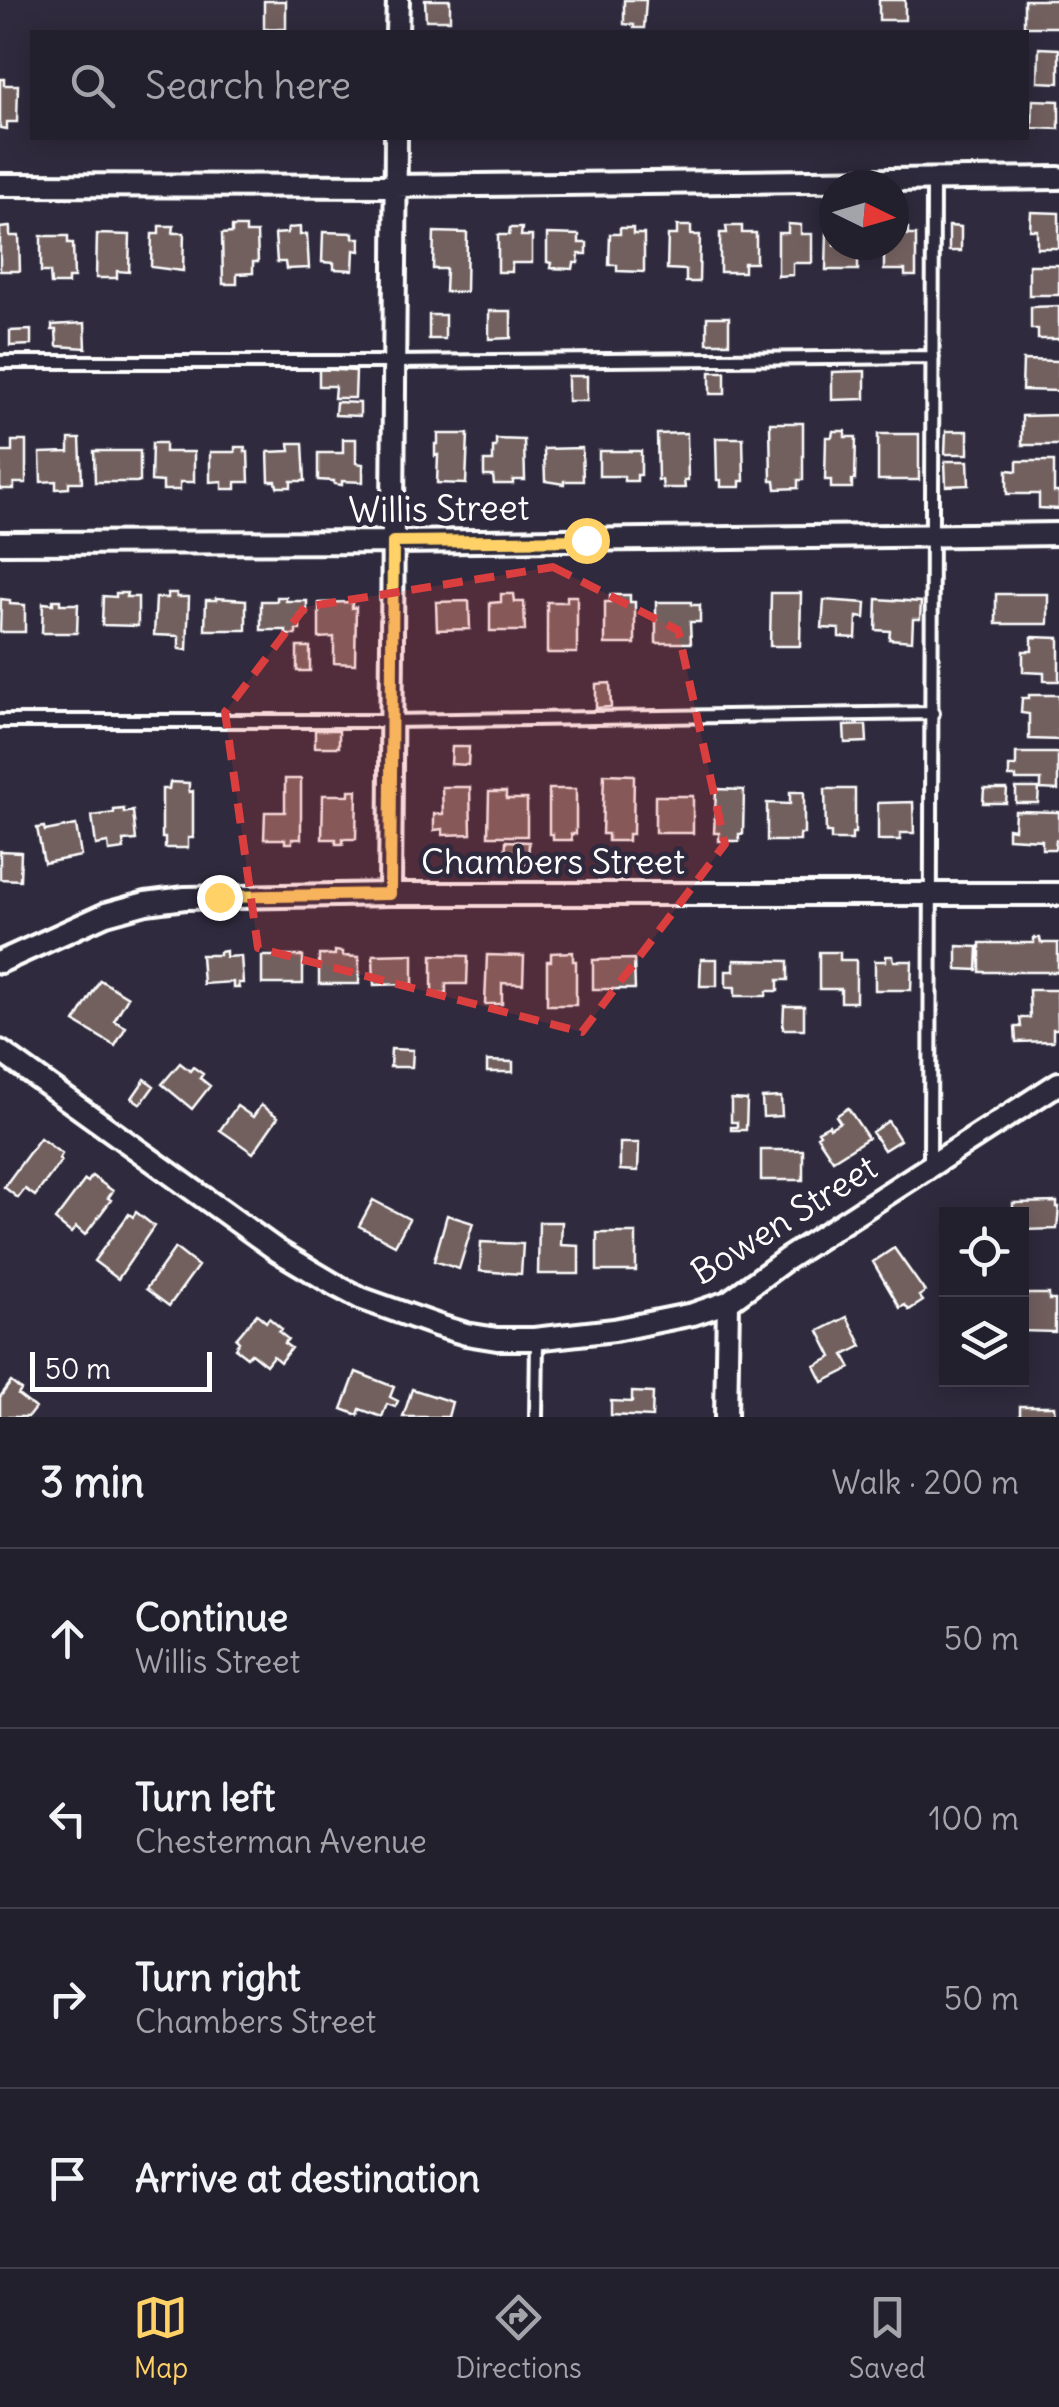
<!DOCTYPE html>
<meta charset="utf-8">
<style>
:root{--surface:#23202e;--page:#2f2d3a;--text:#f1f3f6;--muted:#a3a3aa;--line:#403e4a;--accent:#ffd166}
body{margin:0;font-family:Delius,sans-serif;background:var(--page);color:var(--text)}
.controls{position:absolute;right:30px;bottom:30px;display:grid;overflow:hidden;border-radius:0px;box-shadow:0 5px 25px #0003}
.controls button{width:90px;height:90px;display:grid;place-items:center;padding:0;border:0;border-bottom:2px solid var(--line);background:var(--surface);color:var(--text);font:50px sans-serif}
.compass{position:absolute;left:819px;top:170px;width:90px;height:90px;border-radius:50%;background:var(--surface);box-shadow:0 5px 25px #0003;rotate:95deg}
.scale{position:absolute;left:30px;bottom:25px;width:182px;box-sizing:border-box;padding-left:10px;border:5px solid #fff;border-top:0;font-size:28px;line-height:35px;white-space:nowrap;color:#fff;-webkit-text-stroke:8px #2f2a3d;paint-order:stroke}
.stop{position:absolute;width:30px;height:30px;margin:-22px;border:8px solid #ffd166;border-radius:50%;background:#fff}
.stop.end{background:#ffd166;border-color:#fff;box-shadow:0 2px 10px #0008}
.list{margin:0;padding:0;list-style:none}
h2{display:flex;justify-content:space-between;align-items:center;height:130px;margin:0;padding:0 40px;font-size:42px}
h2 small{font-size:32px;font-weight:400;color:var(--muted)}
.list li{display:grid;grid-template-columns:65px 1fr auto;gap:30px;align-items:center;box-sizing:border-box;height:180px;padding:0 40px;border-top:2px solid var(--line)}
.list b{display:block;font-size:38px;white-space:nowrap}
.list p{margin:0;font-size:32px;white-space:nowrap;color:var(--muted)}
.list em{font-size:32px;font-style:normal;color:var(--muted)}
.icon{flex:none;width:55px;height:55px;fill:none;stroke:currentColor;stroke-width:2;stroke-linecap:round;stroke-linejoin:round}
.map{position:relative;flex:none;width:1059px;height:1417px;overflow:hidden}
.search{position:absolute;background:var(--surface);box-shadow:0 5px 25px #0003;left:30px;right:30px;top:30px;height:110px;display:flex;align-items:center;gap:25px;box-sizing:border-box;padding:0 35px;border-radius:0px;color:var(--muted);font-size:38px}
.sheet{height:850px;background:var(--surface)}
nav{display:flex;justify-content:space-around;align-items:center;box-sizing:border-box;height:140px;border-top:2px solid var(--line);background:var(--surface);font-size:28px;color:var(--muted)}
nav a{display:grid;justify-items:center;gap:5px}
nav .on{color:var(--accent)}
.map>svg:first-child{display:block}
</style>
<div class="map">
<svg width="1059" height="1417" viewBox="0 0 1059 1417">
<rect width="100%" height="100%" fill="#2f2a3d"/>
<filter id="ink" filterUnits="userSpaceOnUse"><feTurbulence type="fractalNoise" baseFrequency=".01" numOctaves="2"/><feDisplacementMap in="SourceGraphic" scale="20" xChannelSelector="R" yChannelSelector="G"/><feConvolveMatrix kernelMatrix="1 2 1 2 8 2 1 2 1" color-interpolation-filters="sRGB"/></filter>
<g filter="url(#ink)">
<!-- building -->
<path fill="#72605f" stroke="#fff" stroke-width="2.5" d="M425,0h25v20h-24z
M624,0h22l-2,28h-10v-3l-10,-1z
M879,0h26v20h-26z
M1024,0h35v27h-35z
M264,1h22v28h-22z
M1039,48l20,1v34l-21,-1z
M0,79h4v6h14l-1,37h-10v7l-7,-1z
M1033,100l26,1v28l-27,-1z
M1031,212l28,1v35h-22v-18h-7z
M788,224l13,1v9h11v29h-19v12l-15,1v-43h10z
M159,226h15l-1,7h11l-1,38 -32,-4 1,-33h7z
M677,226h14v9h9l-1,47h-13v-12l-19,-1 1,-34h9z
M726,226h16v7h14v30h-12v9h-24v-39h7z
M949,226l12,1v24h-12z
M10,227v9h9l1,35h-20v-43z
M232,227h14v6h11l1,29h-5v11l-16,1v10h-14l-1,-50 10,-1z
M300,227v8l7,-1 2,34 -23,1 -1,-7h-8l-2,-28 12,-1 1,-5z
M510,228h12l-1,8h11v27h-20v9h-14v-37h11z
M620,228h13v6h11v38l-27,-1v-6h-8l1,-31h10z
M894,228h14v7h8v41h-11v-6h-21v-25h10z
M323,232l30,1v5h7v13l-6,-1 -1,20 -19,-1v-6l-12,-1z
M434,232l33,1 -1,59h-21l1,-23h-13z
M827,232h7v13h24v25h-32z
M97,234l33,1 -1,37 -12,-1v7h-21z
M547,234l32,1v8h8v11h-8l-1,9h-4l-1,6 -23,-1 1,-5 -4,-1z
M41,236h27v7h5l1,35h-6v6h-17l-1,-12h-9z
M1029,265h30v30h-30z
M1059,306v33h-21v-10h-7v-22z
M489,311h22v27l-22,1z
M429,315h16v24h-16z
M707,317h22v26h-22z
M85,323l1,25 -29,-2 -1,-16h-4v-5z
M31,330v15l-21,1v-15z
M1023,360l36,1v30l-37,-1z
M319,369l37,2 -1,27h-21l1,-12h-16z
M865,371v28l-33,1v-28z
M710,372h15v22h-15z
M568,376h19v25h-19z
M336,402l24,1v13l-25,-1z
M1059,415v30h-37v-29z
M770,423h33v57h-5v8l-22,1 -1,-8h-4z
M833,431h12v6h11l-1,43h-3v8h-21v-8h-6l1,-43h6z
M946,431h22v23h-23z
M687,433l1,47h-4l1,8h-22l-1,-8h-4l-1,-46z
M438,434h30l-2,50 -29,-1 1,-28 -3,1v-12h3z
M878,434h41v46h-41z
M716,438h27l1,43h-4v6h-19v-7h-4z
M69,439h11l2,43h-13v6l-13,1v-8l-15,1 -1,-29 29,-1z
M343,439h13v24l7,1v18l-21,-1v4l-8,-1v-3l-16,-1v-27h25z
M496,439l28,1 1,40h-12v4h-19l-1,-8h-9v-15h9v-14h3z
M12,441h14v42h-12v6h-14v-37h12z
M152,443h13v9h29v30h-14v8h-17v-8l-12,-1z
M289,443h14l2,38h-14v6h-14l-1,-6h-7l-1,-29 22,-1z
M235,447h10v5h3l1,30h-13v7h-14v-8l-12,1v-30h25z
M582,448l1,33h-19v3l-19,-3 -1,-32z
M94,451h46v31h-45z
M599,451h42v24h-4v6h-13v-5h-25z
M945,461h23l1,24 -23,1z
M1017,461h37v31h5v17l-20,-1v-14h-32v-24l10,1z
M116,593h11l-1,4h12v29l-36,-1 1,-29 13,1z
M168,593h9v4h12l-2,53 -8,-1v-13l-25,-1 2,-37h12z
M771,593h30l-1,53h-30z
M501,594h13l1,8h9l1,29h-35v-28l11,-1z
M996,594h52v30h-52z
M610,595h20v7h5v42h-30v-42h5z
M567,596h10v57h-30v-51h20z
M277,597h9v4h21v14h-7v15h-4v5h-10v-5h-25v-29h16z
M216,598l30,2v30h-41l1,-30h10z
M1,599l9,1v4l15,1v27h-25z
M877,599l44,3 -1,17h-7l-1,22 -23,-2 1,-8 -14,-1z
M53,600h7v4h18l-1,29h-35l1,-30 10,1z
M824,600l42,3 -1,15 -8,-1 -1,21 -17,-1v-8l-17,-1z
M469,601l1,28 -33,1 -1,-28z
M352,602v6l4,-1 -1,57 -21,-1v-26l-15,1v-35z
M656,602h35v3h9v17h-10l1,21h-35z
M1032,637l27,1v43h-15v-8l-21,-1v-21h9z
M297,647h13v24h-13z
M610,683l1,24 -15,1v-24z
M1029,695h30v45l-30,-1v-25l-8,-1 1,-15h7z
M866,725l1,17 -22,1 -1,-17z
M315,730h24v17h-24z
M452,747h17l-1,18 -17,-1z
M1016,753h42v37l-17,-1v-9h-25v-3h-7v-11h7z
M604,774l30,1 -1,59h-5v7h-20v-7h-6z
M285,779h16v60h-9v4h-7v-4h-21l1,-27h20z
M170,782l19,1v9l4,-1v47h-5v10h-23v-10h-3v-49h7z
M442,787h28l1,47 -28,1v-6l-9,1v-16h9z
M1016,788h23l-1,15h-22z
M549,789h27v45h-5l1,6h-19v-6h-4z
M716,789l28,1 -1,44h-4v7h-20v-8h-5z
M825,789h30v44h-3v7h-21v-7h-5z
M984,789h23l-1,14h-23z
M349,790h8l-1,49h-13v5h-7v-5h-14l1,-44h26z
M489,792h17v7h21v37h-39z
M790,792h14v42h-4v7h-33v-38l23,1z
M655,796h38v37h-38z
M913,802l1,31h-14v7h-22v-37z
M124,809v4l9,-2 3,29 -13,1 1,8 -15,2 -1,-8 -12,2 -4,-29 22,-3v-3z
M1015,811l44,1v28h-3l-1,9h-13v-9l-34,-2v-10l6,1z
M76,825l5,31 -37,7 -7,-35 7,-1 1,4z
M506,841l23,1 -1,23 -23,-1z
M0,851l21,1 -1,28 -20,-1z
M1034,938h6l1,5h17v29h-78v-29h54z
M957,946l21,1 -1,23 -20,-1z
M226,951v6l15,-1 2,27h-5l1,5h-6v-6l-30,2 -2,-29h18v-3z
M335,951l8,1v4l16,1v27h-40v-29h16z
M573,952v9h3v44h-29v-44h4v-8z
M819,952h21v8h16v42h-15v-13h-22z
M413,954v30l-39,1 -1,-30z
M432,955l36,1 -1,28h-21v10h-14z
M487,955l37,1 -1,28 -21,-1v21h-17z
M262,956h41v28h-41z
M886,956h7l1,5h18l-1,29h-36v-29h11z
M634,959l1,30h-42v-29z
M701,959h16v27h-17z
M734,960l54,1v19h-10v11h-11l-1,5h-31v-9h-9v-16h8z
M100,980l28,17 -14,24 12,6 -11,19 -40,-24z
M1029,990h28l1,39h-5v12l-37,1 -1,-15h6l-1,-9h10z
M784,1006h20v23h-21z
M391,1049l22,1 -1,17h-22z
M487,1061l26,1v10h-26z
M180,1063l10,8 3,-4 10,7 -3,4 10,8 -18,23 -30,-25z
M145,1079l9,7 -13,18 -9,-6z
M781,1097l1,19 -19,1 -1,-19z
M731,1099l16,1 -1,30h-15v-3h6v-5h-6z
M261,1105l17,12 -25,36 -33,-23 17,-24 16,11z
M848,1108l20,30 -35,22 -16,-24 3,-2 -2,-3 11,-6 1,3 10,-6 -4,-6z
M888,1121l12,19 -16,10 -12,-18z
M40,1138l22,16 -3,5 2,2 -26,35 -10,-7 -7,9 -14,-11z
M620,1143h19l-1,28 -18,-1z
M761,1150h42v30h-42z
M92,1176l21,15 -5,7 3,2 -26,35 -9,-8 -5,6 -16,-13 30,-40 3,2z
M373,1200l36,19 -14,26 -36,-19z
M1057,1202v5h2l-2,22 -35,1v-16h-9v-11z
M136,1212l18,14 -36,53 -24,-18 35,-47 4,3z
M447,1215l26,8 -14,46 -25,-8z
M539,1222h23l-1,23 18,1v28h-41z
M597,1233h39v38h-39z
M481,1242l42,2 -2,30 -41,-3z
M175,1248l23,18 -29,40 -23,-17z
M894,1248l31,44 -6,4 4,5 -14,9 -4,-5 -5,3 -27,-46z
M1022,1294h27v6h6v32l-33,-1z
M257,1314l9,8 3,-4 13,11 -3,3 9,7 -4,4 7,5 -11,14 -7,-6 -7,9 -15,-12 -4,4 -12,-9 4,-6 -3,-3z
M847,1317l15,29 -18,9 7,13 -28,14 -8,-16 17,-9 -13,-26z
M356,1372l38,15 -4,10 8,4 -3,6 -8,-3 -5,13 -22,-8 -2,6 -16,-6z
M11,1382l10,8 -3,5 17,13 -7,9h-28v-20z
M412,1389l40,13 -4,15h-45z
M632,1392l21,1 -1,24 -41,-2v-14l21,1z
M1020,1406h34l1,11h-35z"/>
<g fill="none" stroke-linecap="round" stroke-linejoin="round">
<!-- service casing -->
<g stroke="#fff" stroke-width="18">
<path id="service" d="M0,362h394l539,-5
M0,721h391l542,-8
M930,1164l3,-984
M536,1417l1,-78"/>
</g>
<!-- minor casing -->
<g stroke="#fff" stroke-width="28">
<path id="minor" d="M397,32l1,-32
M0,185l395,1 664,-8
M0,543l393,-1 666,-8
M390,894l6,-756
M0,962l106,-48 40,-11 39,-5 205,-4h669
M0,1051l278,200 57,34 25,13 79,28 27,8 31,5h37l80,-9 79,-16 35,-12 57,-42 274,-177
M726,1417l2,-115"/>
</g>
<!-- service -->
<use href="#service" stroke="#2f2a3d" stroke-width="10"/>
<!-- minor -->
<use href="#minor" stroke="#2f2a3d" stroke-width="20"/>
</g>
</g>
<g fill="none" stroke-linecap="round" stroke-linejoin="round" filter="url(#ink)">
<!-- route -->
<path stroke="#ffd166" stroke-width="12" d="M219,897l171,-3 3,-352 193,-2"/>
</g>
<!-- marked area -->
<path fill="#da3e3e" fill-opacity="0.2" stroke="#da3e3e" stroke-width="8" stroke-dasharray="20 12" stroke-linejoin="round" d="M553,567l125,63 47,214 -143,188 -324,-84 -33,-236 80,-105z"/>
<g text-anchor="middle" stroke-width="9" stroke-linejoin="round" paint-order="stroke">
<!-- street labels -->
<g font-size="35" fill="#fff" stroke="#2f2a3d">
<text transform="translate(439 509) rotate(-1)" y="12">Willis Street</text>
<text x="553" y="874">Chambers Street</text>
<text transform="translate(784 1220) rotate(-32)" y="12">Bowen Street</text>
</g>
</g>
</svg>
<div class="controls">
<button><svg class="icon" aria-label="locate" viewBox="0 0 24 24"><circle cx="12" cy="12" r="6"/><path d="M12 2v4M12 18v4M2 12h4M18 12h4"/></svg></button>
<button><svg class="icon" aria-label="layers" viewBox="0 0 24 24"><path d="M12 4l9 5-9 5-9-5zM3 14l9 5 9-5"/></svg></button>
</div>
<svg class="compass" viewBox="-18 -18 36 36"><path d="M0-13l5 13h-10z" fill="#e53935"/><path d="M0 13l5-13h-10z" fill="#a3a3aa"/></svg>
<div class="scale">50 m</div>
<div class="stop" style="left:586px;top:540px"></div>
<div class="stop end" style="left:219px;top:897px"></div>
<div class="search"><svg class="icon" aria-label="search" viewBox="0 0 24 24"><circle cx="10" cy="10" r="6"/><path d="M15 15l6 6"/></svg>Search here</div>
</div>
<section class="sheet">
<h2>3 min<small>Walk · 200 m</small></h2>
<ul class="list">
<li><svg class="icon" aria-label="ahead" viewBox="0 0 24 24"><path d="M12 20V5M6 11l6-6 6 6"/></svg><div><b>Continue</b><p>Willis Street</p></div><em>50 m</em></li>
<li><svg class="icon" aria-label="left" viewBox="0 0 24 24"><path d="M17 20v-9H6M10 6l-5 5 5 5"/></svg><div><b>Turn left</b><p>Chesterman Avenue</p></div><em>100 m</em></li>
<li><svg class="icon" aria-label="right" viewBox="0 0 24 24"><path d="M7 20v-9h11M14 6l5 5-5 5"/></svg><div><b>Turn right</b><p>Chambers Street</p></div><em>50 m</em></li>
<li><svg class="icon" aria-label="arrive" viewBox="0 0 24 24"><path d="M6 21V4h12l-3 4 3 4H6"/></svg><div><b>Arrive at destination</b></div></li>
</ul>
</section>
<nav>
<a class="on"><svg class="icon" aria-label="map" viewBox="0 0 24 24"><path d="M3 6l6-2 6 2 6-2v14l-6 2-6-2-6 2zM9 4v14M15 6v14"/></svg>Map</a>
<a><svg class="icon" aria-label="directions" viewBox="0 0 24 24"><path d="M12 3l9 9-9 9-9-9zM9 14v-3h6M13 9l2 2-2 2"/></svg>Directions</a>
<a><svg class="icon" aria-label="saved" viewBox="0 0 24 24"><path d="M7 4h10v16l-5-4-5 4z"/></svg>Saved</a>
</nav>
